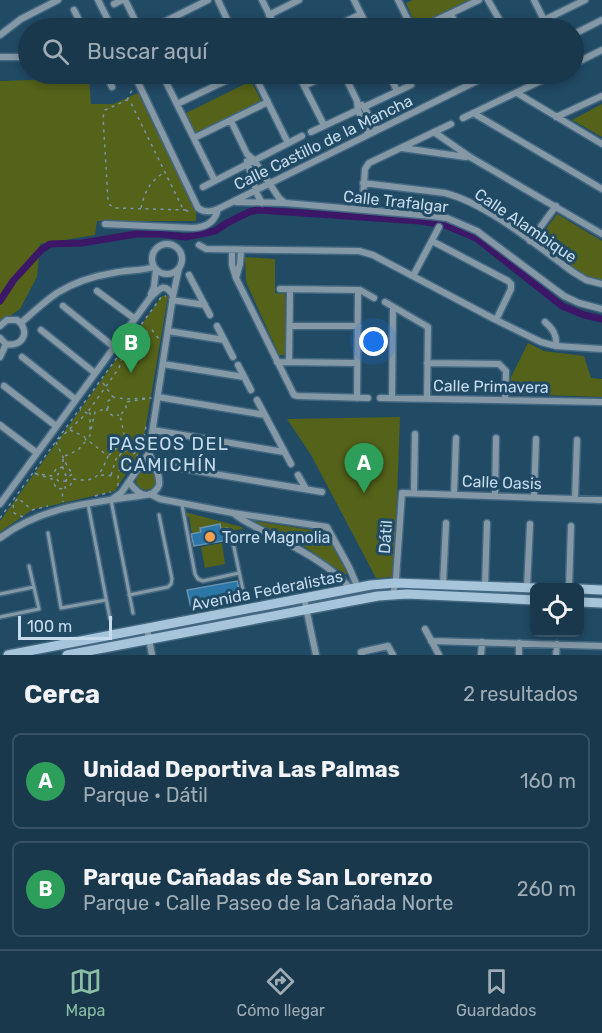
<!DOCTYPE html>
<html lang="es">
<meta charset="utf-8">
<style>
:root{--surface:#19384c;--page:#223f53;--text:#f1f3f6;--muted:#9facb5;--line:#375264;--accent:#8abfa5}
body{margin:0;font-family:Rubik,sans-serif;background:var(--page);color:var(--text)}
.controls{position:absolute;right:18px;bottom:18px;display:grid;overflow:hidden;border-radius:9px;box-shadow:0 3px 9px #0003}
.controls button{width:54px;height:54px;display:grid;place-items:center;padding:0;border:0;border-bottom:2px solid var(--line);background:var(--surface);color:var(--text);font:30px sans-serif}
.scale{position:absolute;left:18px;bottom:15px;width:94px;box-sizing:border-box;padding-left:6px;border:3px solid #c6dcec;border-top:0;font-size:16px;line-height:21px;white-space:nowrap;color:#c6dcec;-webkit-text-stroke:4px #214a65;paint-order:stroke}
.you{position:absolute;left:374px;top:342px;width:21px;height:21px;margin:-15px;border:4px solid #fff;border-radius:50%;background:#1a73e8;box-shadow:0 0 0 9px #1a73e833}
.badge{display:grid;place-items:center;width:39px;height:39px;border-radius:50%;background:var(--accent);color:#fff;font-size:20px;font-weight:700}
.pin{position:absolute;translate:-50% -50px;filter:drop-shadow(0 2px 3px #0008)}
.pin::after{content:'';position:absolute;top:32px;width:21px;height:18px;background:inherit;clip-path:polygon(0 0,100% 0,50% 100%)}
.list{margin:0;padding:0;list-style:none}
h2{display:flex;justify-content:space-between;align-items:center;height:78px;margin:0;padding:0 24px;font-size:26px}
h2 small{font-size:20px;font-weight:400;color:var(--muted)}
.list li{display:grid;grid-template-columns:39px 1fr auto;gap:18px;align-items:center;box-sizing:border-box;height:96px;margin:0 12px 12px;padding:0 12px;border:2px solid var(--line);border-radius:9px}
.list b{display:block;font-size:22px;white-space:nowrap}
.list p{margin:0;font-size:20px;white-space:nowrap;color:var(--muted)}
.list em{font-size:20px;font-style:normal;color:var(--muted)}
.icon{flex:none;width:33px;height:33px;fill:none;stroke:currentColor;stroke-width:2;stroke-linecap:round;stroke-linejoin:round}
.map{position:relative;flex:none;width:602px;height:655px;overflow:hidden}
.search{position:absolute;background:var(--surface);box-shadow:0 3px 9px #0003;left:18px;right:18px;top:18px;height:66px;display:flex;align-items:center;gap:15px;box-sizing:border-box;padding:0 21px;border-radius:33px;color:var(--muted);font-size:22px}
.sheet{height:294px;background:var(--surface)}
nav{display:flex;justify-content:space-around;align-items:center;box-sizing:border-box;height:84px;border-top:2px solid var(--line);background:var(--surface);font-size:16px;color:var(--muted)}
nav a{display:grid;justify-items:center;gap:3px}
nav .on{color:var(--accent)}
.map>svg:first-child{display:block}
</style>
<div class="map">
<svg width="602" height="655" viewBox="0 0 602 655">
<rect width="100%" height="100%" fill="#214a65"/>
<!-- green -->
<path fill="#54621a" d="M413,0h61l-57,28 -11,-25z
M89,78l2,26h22l25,-11 58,118v10h-99l-2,14 -55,9 -3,33 -17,32 -20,14v-242z
M251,81l11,21 -66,32 -10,-21z
M602,104v33l-30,-17z
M557,214l45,27v40c-26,-6 -45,-24 -65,-40z
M245,257l30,2v34l10,1 1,61h-7l-33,-73z
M162,296h6l-26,153 -27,42 -83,19 -32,22v-11z
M528,343l16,8 40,5 7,22 11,1v18l-91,-3v-17z
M400,417l-6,160 -18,1 -65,-123 -24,-36z
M136 480a10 10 0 1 1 20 0a10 10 0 1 1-20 0Z
M185,512l57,15 1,2 -15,2 -1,-3 -6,1 -1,-5 -19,4v4l-9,2 -3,-17h-4z
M248,520l77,12 22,40 -1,3 -41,-28 -28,-15z
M222,543l3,21 -20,4 -4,-21z"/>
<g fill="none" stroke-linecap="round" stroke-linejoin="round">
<!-- canal -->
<path stroke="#3c1767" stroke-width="7" d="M0,301l13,-20 28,-31 9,-6 32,-1 54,-9h24l26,3 29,-6 12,-8 22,-11 9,-2 162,11 25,4 31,13 86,68 22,9 18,4"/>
</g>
<!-- building -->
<path fill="#2b78a8" stroke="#6892b0" stroke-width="1.5" d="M220,524l1,5 6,-1 2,12 -35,6 -3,-12 10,-2 -1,-4z
M237,581l4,17 -50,10 -4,-18z"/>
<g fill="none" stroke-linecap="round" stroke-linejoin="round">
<!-- lane casing -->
<g stroke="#426780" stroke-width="6">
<path id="lane" d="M111,500l22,113
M88,504l22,115
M182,505l13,69 3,5 5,2 36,-8
M48,533l13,75 45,-8
M231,533l13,62
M0,594l34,-7
M129,595l39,-8 3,-3 1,-5 -13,-64
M0,617l39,-8 -10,-43"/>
</g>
<!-- street casing -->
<g stroke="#426780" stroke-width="9">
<path id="street" d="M98,0l14,28
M125,0l14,28
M218,0l13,28
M262,0l14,28
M354,0l14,28
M398,0l14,28
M488,0l16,28
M534,0l10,20
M114,4l8,-4
M74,10l9,18
M451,14l7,14
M269,15l30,-15
M532,26l53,-26
M69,28l11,-5
M152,28l56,-28
M332,28l29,-14
M420,28l59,-28
M574,34l28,-14
M0,35l21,-16 37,-19
M0,57h28
M574,64l28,-14
M106,74l6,13
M134,74l64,134c7,5 13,4 20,1l273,-135
M162,74l53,107
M254,74l34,69
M298,74l26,51
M344,74l13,27 1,9 10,24
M389,74l8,17
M429,76l4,-2
M304,86l25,-12
M517,93l85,51
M177,104l63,-30
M362,105l2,2 13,23
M364,107l47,-22
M473,113l129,76
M556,117l46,-21
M463,118l92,-44
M231,121l16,33 7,6 25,38 6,5
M311,132l47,-22
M434,132l36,25 132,77
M194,138l74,-36
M402,148l64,9
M247,161l10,33 5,9
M363,183l82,10c43,11 92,53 128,79l13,8 16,4
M203,187l99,-51
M363,197l2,-28 4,-6 82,-39
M236,202l50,1 146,13 15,2 30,13 87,65 15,7 23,6
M105,224l88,4c14,-1 22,-6 25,-19
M432,241l76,40 3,3v5l-15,31
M530,241l26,-35
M152 259a15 15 0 1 1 30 0a15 15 0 1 1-30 0Z
M199,245l7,4 153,2 14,4 123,65 45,22 15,4 46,3
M232,251v14l4,13 58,117 4,1 70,2
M189,275l21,40
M413,276l26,-49
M236,278l4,-14 1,-13
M280,289l80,1 14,8
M97,291l38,28
M151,294l3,-7 2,-18
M172,300l33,5
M385,302l43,25 -1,71
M63,306l51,41
M545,322c8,7 12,13 11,24
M21,323c11,-10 23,-21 36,-30 16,-10 37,-17 56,-20 14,-3 28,-2 41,-6
M0,326l7,-6h10c14,10 6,28 -11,24l-6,-6
M217,326l16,31
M290,326h68
M41,330l54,43
M168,331l56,9
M0,357l6,-13
M22,357l53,42
M277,362l80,1
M289,362l1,-72
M427,363l72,1 7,7 -1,29
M163,364l81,13
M238,365l13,25
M4,386l52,40
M158,397l107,18
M357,398l1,-108
M380,398l222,4
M392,398l1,-90
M257,400l34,64
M0,425l37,28
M153,430l131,22
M154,466h13l155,26
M298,475l8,14
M129,482c6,8 14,17 24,11 2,-2 5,-4 6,-8 2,-9 -6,-23 -10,-32
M414,493l1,-59
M150,494l10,5 73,14 94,14 22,40 9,21
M454,494l2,-56
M495,496l1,-58
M534,497l2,-58
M575,499l2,-59
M111,500l10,-7 28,-40 24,-157 6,-28
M0,504l150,-206c9,-9 15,-17 23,-2
M233,513c11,9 24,15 37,21 27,14 62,32 81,55
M0,538c44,-33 93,-35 145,-43
M443,585l3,-62
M485,586l2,-63
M527,588l3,-64
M569,588l2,-62
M393,595l3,-16 6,-86 200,7
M304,598l12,57
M147,628l5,27
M425,629l14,26
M431,641l171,5
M362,655l-1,-3 27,-6 5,9
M481,655l1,-13
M519,655v-12
M556,655l1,-11"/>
</g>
<!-- secondary casing -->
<g stroke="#426780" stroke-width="12">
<path id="secondary" d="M580,589l22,1
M580,602l22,1
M8,655l363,-70 24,-2 139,5
M67,655l311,-59 29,-2 127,6"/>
</g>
<!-- path -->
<path stroke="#7796ab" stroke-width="1.5" stroke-dasharray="3 4.5" stroke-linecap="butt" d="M127,100l6,-12
M141,208c4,-17 8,-25 22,-35
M186,210l-71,-2 -5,-3 -2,-5 -5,-83 2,-7 22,-10 4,3 51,104 5,4 4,-1
M132,339l5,-5 15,-4 7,9
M103,383l10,14
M107,408v3l6,5 6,-1
M91,429l4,-17 13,-4v-7l5,-3
M70,430l15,7
M59,439l28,-26 -7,-3
M56,442l12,26 5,6 -6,3 -2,11 5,-2 3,-7c24,4 27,-4 35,-23l-18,-14 -4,-1 -1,-4 5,-1v-23h-3l32,-45 5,-18
M109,455l14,-13 5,7 -9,7
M65,456l13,-6 7,-8
M63,459v12l4,6 -2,4 -5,1 -4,-3 2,-5 5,-3
M133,464l6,-12
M63,467l-7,2 -4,7 -19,-3 19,6 4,9 6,1 1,13
M101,475l15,1
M111,475l5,-16 11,-12 -7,-32 6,-6v-7l25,-4 -26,1 -12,-2
M118,486c-1,-21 6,-28 24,-37l4,-23
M95,496l16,-4
M23,517l-9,-4 -1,-9 5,-6 14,12 16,-4
M0,518l162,-222h4"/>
<!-- lane -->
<use href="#lane" stroke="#8598a5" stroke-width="3"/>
<!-- street -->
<use href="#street" stroke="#8598a5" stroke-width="6"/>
<!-- secondary -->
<use href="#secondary" stroke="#a7c5da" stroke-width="9"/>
</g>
<!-- markers -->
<circle fill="#fa9f4e" stroke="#214a65" stroke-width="2" cx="210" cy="537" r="6"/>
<g text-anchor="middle" stroke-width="6" stroke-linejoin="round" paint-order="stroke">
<!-- street labels -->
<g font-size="16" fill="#c6dcec" stroke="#214a65">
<text transform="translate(323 142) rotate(-26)" y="6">Calle Castillo de la Mancha</text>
<text transform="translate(396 201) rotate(6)" y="6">Calle Trafalgar</text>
<text transform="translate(526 225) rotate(34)" y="6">Calle Alambique</text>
<text transform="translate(491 386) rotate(1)" y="6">Calle Primavera</text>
<text transform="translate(502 482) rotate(2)" y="6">Calle Oasis</text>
<text transform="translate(385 537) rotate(-86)" y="6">Dátil</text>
<text transform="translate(267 590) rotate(-11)" y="6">Avenida Federalistas</text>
</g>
<!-- poi labels -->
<g font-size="16" fill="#c6dcec" stroke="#214a65" text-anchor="start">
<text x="222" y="543">Torre Magnolia</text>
</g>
<!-- neighbourhood labels -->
<g font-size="18" letter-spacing="1.5" fill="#c6dcec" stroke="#214a65">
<text x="169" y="450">PASEOS DEL<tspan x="169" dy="21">CAMICHÍN</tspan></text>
</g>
</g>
</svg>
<div class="controls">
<button><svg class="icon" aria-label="locate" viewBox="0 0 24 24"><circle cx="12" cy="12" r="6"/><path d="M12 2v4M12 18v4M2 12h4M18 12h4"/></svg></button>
</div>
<div class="scale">100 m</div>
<div class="you"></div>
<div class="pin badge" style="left:364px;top:493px;background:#2e9e5b">A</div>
<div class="pin badge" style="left:131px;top:373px;background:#2e9e5b">B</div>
<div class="search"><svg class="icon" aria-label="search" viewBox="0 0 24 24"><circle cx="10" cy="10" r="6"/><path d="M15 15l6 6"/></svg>Buscar aquí</div>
</div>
<section class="sheet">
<h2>Cerca<small>2 resultados</small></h2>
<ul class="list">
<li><span class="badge" style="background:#2e9e5b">A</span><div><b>Unidad Deportiva Las Palmas</b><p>Parque · Dátil</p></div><em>160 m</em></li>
<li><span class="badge" style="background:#2e9e5b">B</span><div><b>Parque Cañadas de San Lorenzo</b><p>Parque · Calle Paseo de la Cañada Norte</p></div><em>260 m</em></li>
</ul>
</section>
<nav>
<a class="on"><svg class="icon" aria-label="map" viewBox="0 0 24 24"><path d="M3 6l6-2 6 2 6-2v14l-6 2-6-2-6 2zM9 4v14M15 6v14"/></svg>Mapa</a>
<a><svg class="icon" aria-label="directions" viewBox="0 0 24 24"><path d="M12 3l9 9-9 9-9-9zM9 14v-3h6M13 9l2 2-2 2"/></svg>Cómo llegar</a>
<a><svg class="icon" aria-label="saved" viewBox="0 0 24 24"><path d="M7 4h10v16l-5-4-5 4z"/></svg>Guardados</a>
</nav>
